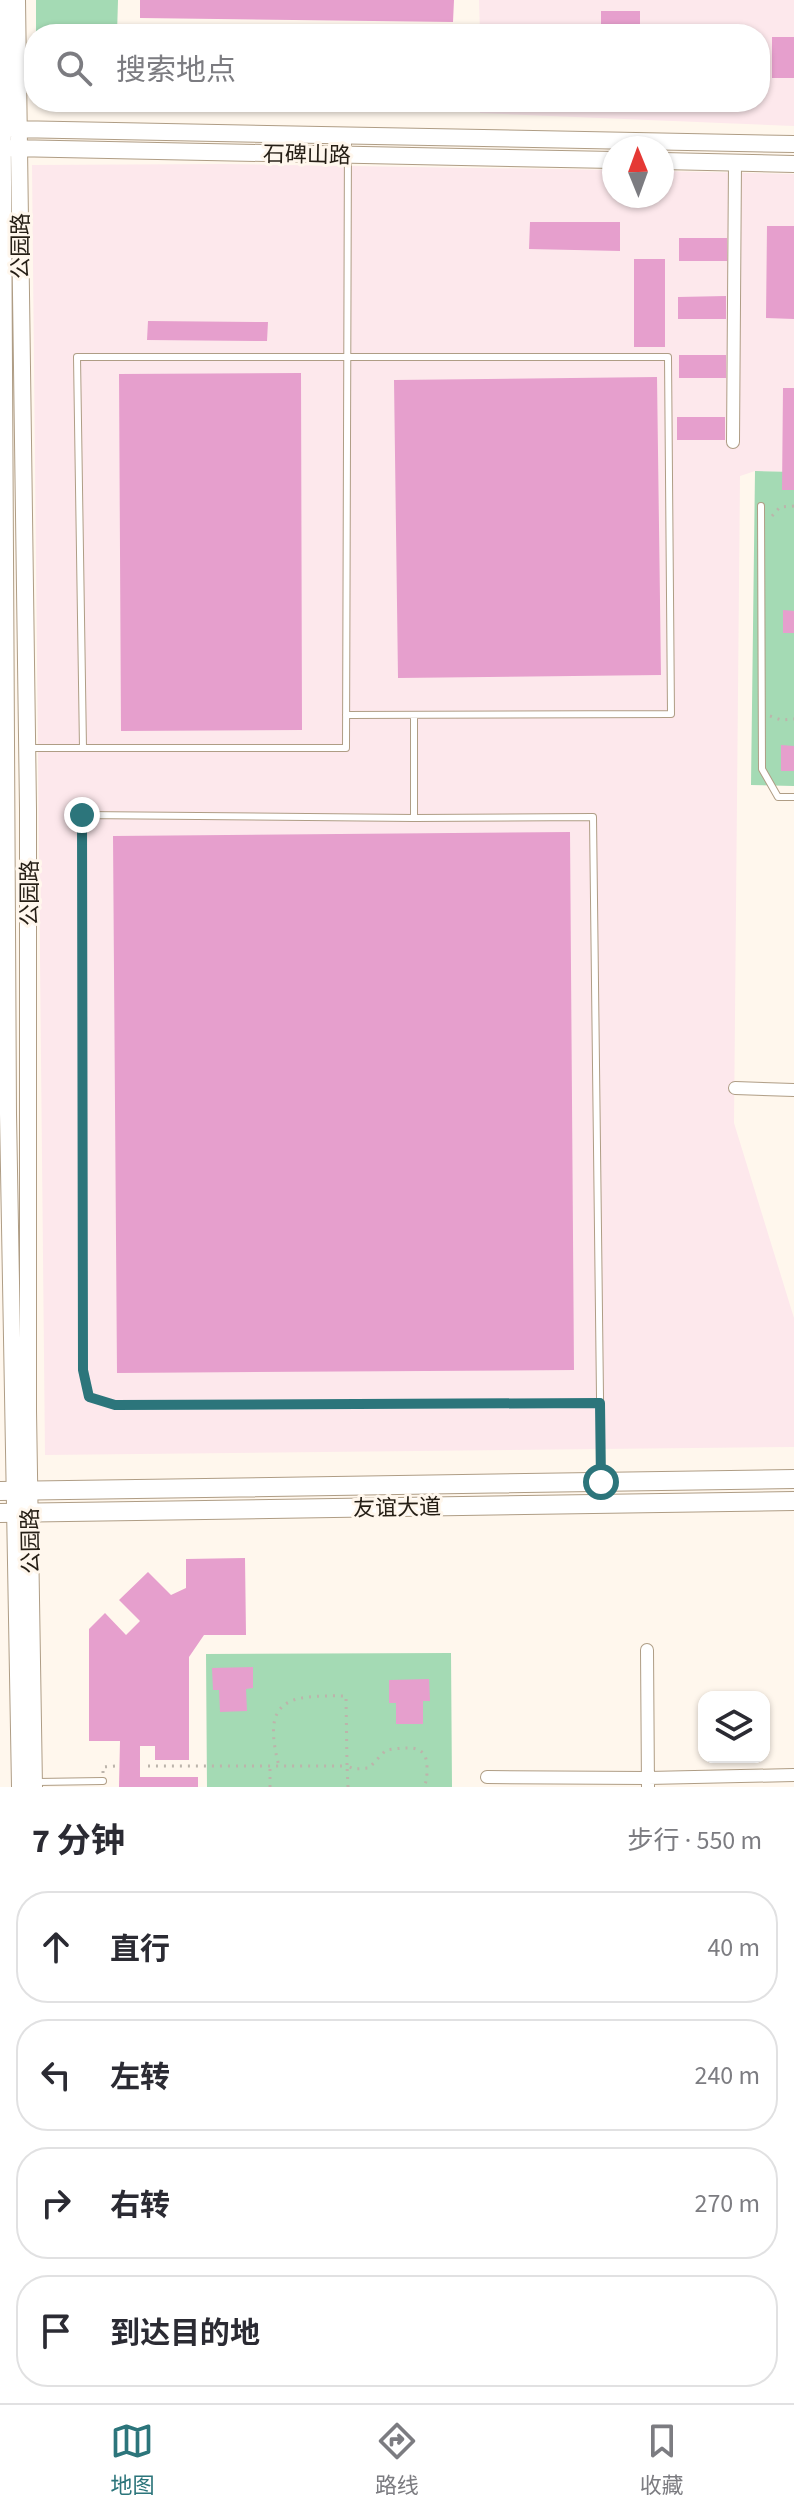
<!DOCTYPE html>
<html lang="zh">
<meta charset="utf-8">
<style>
:root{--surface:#fff;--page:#f2f2f3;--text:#2b2b33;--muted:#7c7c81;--line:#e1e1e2;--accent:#2c757b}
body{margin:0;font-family:"Source Sans 3","Noto Sans SC",sans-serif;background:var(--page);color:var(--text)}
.controls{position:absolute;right:24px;bottom:24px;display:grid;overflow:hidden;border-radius:16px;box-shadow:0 2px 6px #0004}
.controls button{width:72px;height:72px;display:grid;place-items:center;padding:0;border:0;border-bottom:2px solid var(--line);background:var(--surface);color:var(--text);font:40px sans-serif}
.compass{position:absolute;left:602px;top:136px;width:72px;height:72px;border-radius:50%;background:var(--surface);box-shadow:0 2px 6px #0004;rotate:359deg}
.stop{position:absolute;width:24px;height:24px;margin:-18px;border:6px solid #2c757b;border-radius:50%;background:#fff}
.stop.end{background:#2c757b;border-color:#fff;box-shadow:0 2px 8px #0008}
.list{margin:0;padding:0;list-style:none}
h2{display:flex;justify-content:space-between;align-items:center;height:104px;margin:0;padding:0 32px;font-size:34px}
h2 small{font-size:26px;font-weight:400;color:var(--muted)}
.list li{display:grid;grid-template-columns:52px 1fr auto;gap:24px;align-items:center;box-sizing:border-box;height:112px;margin:0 16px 16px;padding:0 16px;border:2px solid var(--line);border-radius:32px}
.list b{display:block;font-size:30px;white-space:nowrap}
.list em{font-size:26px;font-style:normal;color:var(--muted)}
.icon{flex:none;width:44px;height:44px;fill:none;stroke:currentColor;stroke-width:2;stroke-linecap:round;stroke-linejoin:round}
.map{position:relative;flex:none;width:794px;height:1787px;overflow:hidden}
.search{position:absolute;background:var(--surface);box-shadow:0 2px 6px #0004;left:24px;right:24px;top:24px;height:88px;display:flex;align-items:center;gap:20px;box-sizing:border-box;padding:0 28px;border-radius:32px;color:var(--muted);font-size:30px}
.sheet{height:616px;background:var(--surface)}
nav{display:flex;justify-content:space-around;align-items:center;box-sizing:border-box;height:112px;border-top:2px solid var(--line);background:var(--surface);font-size:22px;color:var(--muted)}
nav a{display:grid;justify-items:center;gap:4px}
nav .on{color:var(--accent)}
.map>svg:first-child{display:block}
</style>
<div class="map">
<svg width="794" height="1787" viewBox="0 0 794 1787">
<rect width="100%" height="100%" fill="#fff7ed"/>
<!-- industrial -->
<path fill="#fde8ec" d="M479,0h315v126l-314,-13v-11h280v-68h-280z
M223,164l391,6v26h48v-25l132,3v298l-39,-1 -15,5 -6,647 60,195v129l-749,8 -13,-1290z"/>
<!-- green -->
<path fill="#a4dab4" d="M36,0h82l-1,34h-81z
M51,102h170v7h-162z
M755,471l39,1v314l-43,-1z
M451,1653l1,134h-245l-1,-133z"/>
<!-- building -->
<path fill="#e69fcd" d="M140,0h314l-1,22 -313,-4z
M601,11h39v23h-39z
M772,37h22v41h-22z
M366,102h106v3l-106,1z
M530,222h90v29l-91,-2z
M767,226h27v93l-28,-1z
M679,238h48v23h-48z
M634,259h31v88h-31z
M726,296v23h-48v-22z
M148,321l120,1 -1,19 -120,-1z
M679,355h47v23h-47z
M301,373l1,357 -181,1 -2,-357z
M657,377l4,298 -263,3 -4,-298z
M783,388h11v102h-12z
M677,417h48v23h-48z
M783,610l11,1v22h-11z
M781,745l13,1v25h-13z
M570,832l4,538 -457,3 -4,-537z
M245,1558l1,77h-42l-15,22v103h-34v-14h-15v31h58v10h-79l1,-46h-31v-112l16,-16 21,22 14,-14 -21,-21 29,-28 23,23 15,-7v-29z
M253,1667v21l-7,1 1,22 -27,1 -1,-22h-6l-1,-22z
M429,1679l1,22h-7v23h-27v-21h-7v-23z"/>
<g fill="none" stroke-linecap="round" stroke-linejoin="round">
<!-- service casing -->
<g stroke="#af9d85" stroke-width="8">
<path id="service" d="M761,506l1,263 16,28h16
M414,715v103l179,-1 8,662
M30,748h316l2,-612
M83,748l-6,-391h591l3,357 -325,1
M414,818l-332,-3 1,555 6,27 26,8 485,-2
M37,1782l66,-1"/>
</g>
<!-- minor casing -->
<g stroke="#af9d85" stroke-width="14">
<path id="minor" d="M733,442l2,-279
M735,1088l59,2
M647,1650l1,137
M487,1777l161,1 146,-3"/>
</g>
<!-- tertiary casing -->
<g stroke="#af9d85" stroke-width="18">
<path id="tertiary" d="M2,0l6,1114 12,673
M17,0l11,809v602l6,376
M12,129l782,15
M10,148l604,12
M662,161l132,3"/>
</g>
<!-- secondary casing -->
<g stroke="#af9d85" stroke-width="20">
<path id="secondary" d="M0,1491l794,-12
M0,1513l794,-12"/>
</g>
<!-- path -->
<path stroke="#bcb4ab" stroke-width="3" stroke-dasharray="2 6" stroke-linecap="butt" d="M772,516l8,-9 14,-1
M770,716l11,4 13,-1
M148,1766c66,0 133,0 199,0l-1,-70c-58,-1 -85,2 -67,70
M103,1773v-6l12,-1
M270,1787v-20
M348,1787l-1,-21 7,3 15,-1 17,-18c19,-2 41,-8 41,17 0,8 0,13 -3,20"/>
<!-- service -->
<use href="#service" stroke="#fff" stroke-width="6"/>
<!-- minor -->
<use href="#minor" stroke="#fff" stroke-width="12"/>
<!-- tertiary -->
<use href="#tertiary" stroke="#fff" stroke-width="16"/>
<!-- secondary -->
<use href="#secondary" stroke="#fff" stroke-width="18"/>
</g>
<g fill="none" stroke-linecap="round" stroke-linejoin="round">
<!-- route -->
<path stroke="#2c757b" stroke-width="10" d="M82,815l1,555 6,27 26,8 485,-2 1,79"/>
</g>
<g text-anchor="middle" stroke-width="6" stroke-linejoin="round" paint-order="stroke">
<!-- street labels -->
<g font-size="22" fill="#251e15" stroke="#fff7ed">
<text transform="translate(307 154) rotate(1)" y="8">石碑山路</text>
<text transform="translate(20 246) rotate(-90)" y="8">公园路</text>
<text transform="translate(29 893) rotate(-90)" y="8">公园路</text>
<text transform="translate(397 1507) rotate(-1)" y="8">友谊大道</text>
<text transform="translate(30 1541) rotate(-91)" y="8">公园路</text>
</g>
</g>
</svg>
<div class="controls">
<button><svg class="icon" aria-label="layers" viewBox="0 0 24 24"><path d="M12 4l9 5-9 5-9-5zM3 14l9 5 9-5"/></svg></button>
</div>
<svg class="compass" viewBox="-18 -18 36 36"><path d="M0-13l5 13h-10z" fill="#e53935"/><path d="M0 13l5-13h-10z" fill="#7c7c81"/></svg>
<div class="stop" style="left:601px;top:1482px"></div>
<div class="stop end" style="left:82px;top:815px"></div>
<div class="search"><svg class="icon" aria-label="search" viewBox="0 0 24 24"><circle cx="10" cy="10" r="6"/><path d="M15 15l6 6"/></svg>搜索地点</div>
</div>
<section class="sheet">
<h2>7 分钟<small>步行 · 550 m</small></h2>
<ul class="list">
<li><svg class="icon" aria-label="ahead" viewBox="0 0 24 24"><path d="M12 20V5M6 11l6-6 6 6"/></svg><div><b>直行</b></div><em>40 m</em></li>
<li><svg class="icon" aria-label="left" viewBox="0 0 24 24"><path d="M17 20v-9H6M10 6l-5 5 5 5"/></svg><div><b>左转</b></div><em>240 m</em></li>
<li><svg class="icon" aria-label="right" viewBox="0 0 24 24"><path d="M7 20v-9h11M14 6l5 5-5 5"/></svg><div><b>右转</b></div><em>270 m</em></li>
<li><svg class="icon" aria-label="arrive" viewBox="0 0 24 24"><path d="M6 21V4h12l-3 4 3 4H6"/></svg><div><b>到达目的地</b></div></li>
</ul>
</section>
<nav>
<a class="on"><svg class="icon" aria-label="map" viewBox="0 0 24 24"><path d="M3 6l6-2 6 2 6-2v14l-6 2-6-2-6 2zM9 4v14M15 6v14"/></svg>地图</a>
<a><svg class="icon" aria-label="directions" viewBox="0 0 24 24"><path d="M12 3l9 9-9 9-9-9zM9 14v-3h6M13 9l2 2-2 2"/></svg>路线</a>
<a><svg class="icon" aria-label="saved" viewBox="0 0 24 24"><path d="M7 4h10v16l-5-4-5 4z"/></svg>收藏</a>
</nav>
